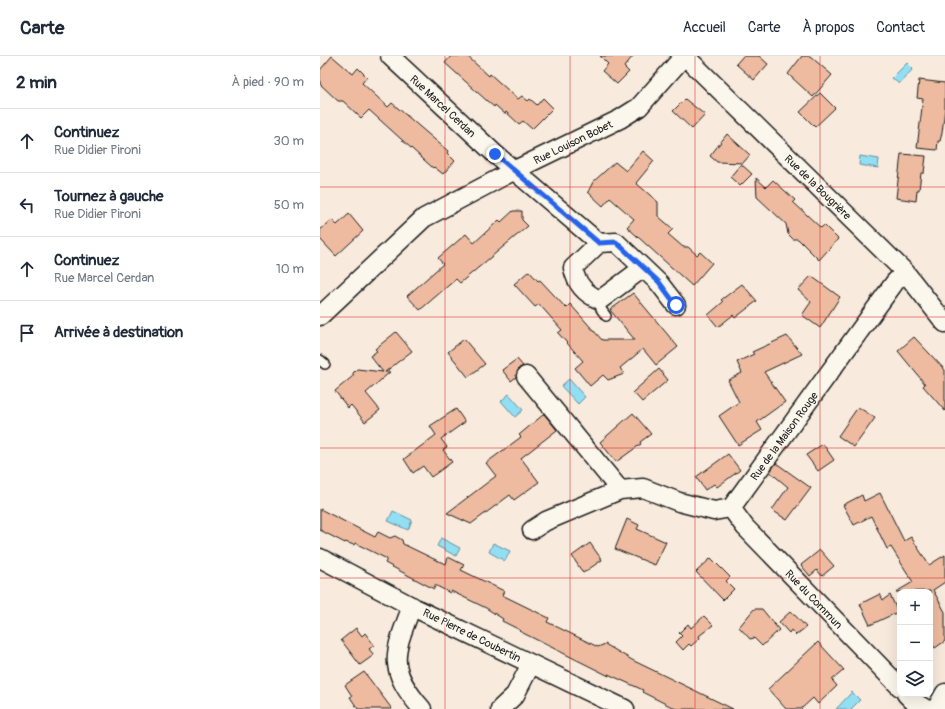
<!DOCTYPE html>
<html lang="fr">
<meta charset="utf-8">
<style>
:root{--surface:#fff;--page:#f6f6f7;--text:#1f2937;--muted:#747a83;--line:#e0e1e3}
body{margin:0;font-family:Pangolin,sans-serif;background:var(--page);color:var(--text)}
.controls{position:absolute;right:12px;bottom:12px;display:grid;overflow:hidden;border-radius:8px;box-shadow:0 4px 16px #0002}
.controls button{width:36px;height:36px;display:grid;place-items:center;padding:0;border:0;border-bottom:1px solid var(--line);background:var(--surface);color:var(--text);font:20px sans-serif}
.stop{position:absolute;width:12px;height:12px;margin:-9px;border:3px solid #2563eb;border-radius:50%;background:#fff}
.stop.end{background:#2563eb;border-color:#fff;box-shadow:0 1px 4px #0008}
.list{margin:0;padding:0;list-style:none}
h2{display:flex;justify-content:space-between;align-items:center;height:52px;margin:0;padding:0 16px;font-size:17px}
h2 small{font-size:13px;font-weight:400;color:var(--muted)}
.list li{display:grid;grid-template-columns:26px 1fr auto;gap:12px;align-items:center;box-sizing:border-box;height:64px;padding:0 16px;border-top:1px solid var(--line)}
.list b{display:block;font-size:15px;white-space:nowrap}
.list p{margin:0;font-size:13px;white-space:nowrap;color:var(--muted)}
.list em{font-size:13px;font-style:normal;color:var(--muted)}
.icon{flex:none;width:22px;height:22px;fill:none;stroke:currentColor;stroke-width:2;stroke-linecap:round;stroke-linejoin:round}
.map{position:relative;flex:none;width:625px;height:653px;overflow:hidden}
header{display:flex;align-items:center;gap:24px;box-sizing:border-box;height:56px;padding:0 20px;background:var(--surface);border-bottom:1px solid var(--line)}
header strong{font-size:19px}
nav{display:flex;gap:22px;margin-inline-start:auto;font-size:14px}
main{display:flex}
aside{flex:1;background:var(--surface)}
.map>svg:first-child{display:block}
</style>
<header>
<strong>Carte</strong>
<nav><a>Accueil</a><a>Carte</a><a>À propos</a><a>Contact</a></nav>
</header>
<main>
<aside>
<h2>2 min<small>À pied · 90 m</small></h2>
<ul class="list">
<li><svg class="icon" aria-label="ahead" viewBox="0 0 24 24"><path d="M12 20V5M6 11l6-6 6 6"/></svg><div><b>Continuez</b><p>Rue Didier Pironi</p></div><em>30 m</em></li>
<li><svg class="icon" aria-label="left" viewBox="0 0 24 24"><path d="M17 20v-9H6M10 6l-5 5 5 5"/></svg><div><b>Tournez à gauche</b><p>Rue Didier Pironi</p></div><em>50 m</em></li>
<li><svg class="icon" aria-label="ahead" viewBox="0 0 24 24"><path d="M12 20V5M6 11l6-6 6 6"/></svg><div><b>Continuez</b><p>Rue Marcel Cerdan</p></div><em>10 m</em></li>
<li><svg class="icon" aria-label="arrive" viewBox="0 0 24 24"><path d="M6 21V4h12l-3 4 3 4H6"/></svg><div><b>Arrivée à destination</b></div></li>
</ul>
</aside>
<div class="map">
<svg width="625" height="653" viewBox="0 0 625 653">
<rect width="100%" height="100%" fill="#f8ebdd"/>
<filter id="ink" filterUnits="userSpaceOnUse"><feTurbulence type="fractalNoise" baseFrequency=".025" numOctaves="2"/><feDisplacementMap in="SourceGraphic" scale="8" xChannelSelector="R" yChannelSelector="G"/><feConvolveMatrix kernelMatrix="1 2 1 2 8 2 1 2 1" color-interpolation-filters="sRGB"/></filter>
<g filter="url(#ink)">
<!-- water -->
<path fill="#92def3" stroke="#63909d" d="M587,7l6,6 -14,15 -7,-6z
M540,100l19,3 -1,9 -19,-3z
M249,323l16,18 -7,7 -17,-18z
M189,338l14,16 -8,7 -14,-16z
M73,455l19,9 -4,10 -20,-9z
M121,482l19,10 -4,8 -19,-10z
M173,487l17,8 -5,10 -16,-9z
M532,636l8,8 -9,9h-15z"/>
<!-- building -->
<path fill="#eebba0" stroke="#1c1c1c" d="M12,0l21,18 5,-6 9,9 -5,6 26,24 4,-4 56,48 -1,2 8,8 -12,13 -9,-7 -1,1 -64,-58 -8,8 -18,-17h-5l-18,-17v-14z
M131,0h16l22,20 1,-2 28,25 4,-3 6,5 2,-2 7,6 6,-7 10,10 -21,21 -9,-8 -4,3 -13,-12 -1,2 -10,-9 -1,2 -8,-7 -41,-37z
M280,0h33l-9,11 5,5 -12,12 -15,-13 6,-7z
M423,0h16l9,8 -14,16 -18,-16z
M482,0h8l22,19 -19,22 -25,-23z
M599,24l26,3v25l-3,25 -2,8h-2l-1,9 -20,-2 6,-49 -6,-1z
M500,37l15,15 -20,19 -15,-15z
M365,43l20,16 -13,14 -19,-18z
M407,78l23,21 -7,8 -26,-1 -7,-6z
M323,95l11,10 -18,22 22,19v14l15,13 -5,5 15,13h5l9,8 3,-3 12,11 -20,23 -65,-59 7,-8 -24,-21 -7,8 -15,-14 5,-10 22,-20 11,9z
M581,98l25,2 -2,17h-3l-2,17h-2l-1,11 -20,-3z
M421,108l11,10 -12,12 -10,-9z
M436,122l10,9 7,-7 22,20 -2,2 28,26 3,-3 14,14 -19,21 -21,-21h-5l-5,-5 -2,-10 -29,-27z
M193,155h9v9l6,6 -68,57 -4,-4 -36,31 -13,-14 36,-32 -5,-6 28,-24 8,9 25,-23 2,2z
M29,158l14,17 -27,25 -16,-17v-9l12,-10 5,5z
M209,215l9,10 2,-1 26,28 4,-4 32,36h33l-25,-30 23,-17 45,54 -22,18 -13,-16 -23,19 4,6 -16,6 -5,-5 -13,11 -15,-18 8,-7 -25,-28 4,-3 -23,-26 -4,3 -21,-23z
M491,220l29,21 -20,31 -18,-13 9,-13 -13,-12z
M422,228l15,17 -22,17 -2,-3 -15,12 -10,-12 15,-13 -2,-2z
M76,276l16,19 -27,21h5l-24,21 14,17 -15,12 -14,-17 -3,3 -13,-17 18,-15v-3l4,-4 26,3 -13,-16 7,-5 -2,-2z
M467,280l15,18 -38,18 21,30 -28,20 5,8 -24,15 -19,-29 20,-14 -11,-22 14,-7 -5,-11 17,-8 -2,-2z
M594,281l31,33v41l-22,-25 2,-2 -27,-33z
M144,283l21,25 -17,13 -20,-25z
M197,303l6,7 -4,2 -3,9 -5,4 -9,-11z
M339,313l9,11 -26,22 -9,-10z
M538,351l17,11 -21,29 -16,-11z
M136,353l9,13 -24,17 6,8 -4,3 9,12 -21,15 -8,-11 -10,7 -9,-14 32,-24 -6,-9z
M313,357l18,21 -11,8 1,2 -25,18 -16,-20z
M224,358l13,16 -36,28 18,24 -25,18 -4,-5 -39,29 -24,-11 49,-37 -10,-13 35,-26 -2,-2z
M503,388l11,16 -16,11 -12,-16z
M408,398l12,16 -23,17 -3,-3 -9,6 -9,-13z
M456,407l35,25 -24,32 -15,-10 16,-23 -18,-15z
M560,437l24,48 7,-4 18,28 16,-10v27l-12,8 12,22v29l-10,7 -5,-7v-50l-34,1 17,-10 -22,-35 -4,2 -16,-33 -17,9 -11,-20 19,-10 2,6z
M0,453l55,28 3,-5 12,6 5,-2 7,4 1,4 33,16 10,4 2,-7 16,8 -3,5 43,21 -2,4 47,23 -2,4 51,25 7,-3 27,16 101,49h-57l-34,-17 1,-2 -35,-16 1,2 -90,-45 1,-1 -18,-9 1,-2 -17,-11 -35,-17 -1,2 -15,-8 -1,4 -49,-26 2,-4 -32,-16 -1,2 -9,-3v1l-25,-13z
M307,463l12,6 -2,4 29,13 -11,23 -40,-16z
M270,487l12,17 -19,13 -11,-17z
M500,494l14,16 -12,10 -5,-6 -7,6 -9,-11z
M391,502l19,19 -4,4 8,8 -11,11 -27,-28z
M560,538l3,6 7,-5 8,17 -28,13 -10,-21z
M434,553h8l17,21 -17,16 -8,-8 -4,1 -11,-12z
M471,555l15,16 -10,8 -5,-5 -2,3 -10,-11z
M384,560l9,9 -14,11 1,2 -9,8 -2,-2 -6,6 -7,-8 6,-6 -3,-3 9,-9 3,4z
M36,572l6,8 3,-3 9,12 -5,4 5,6 -14,10 -19,-25z
M498,586l26,28 -12,10 5,6 -19,18 -5,-6 -12,11h-15l-18,-20z
M44,616l7,9 21,28h-34l-8,-12 2,-1 -7,-11z"/>
<g fill="none" stroke-linecap="round" stroke-linejoin="round">
<!-- lane casing -->
<g stroke="#1c1c1c" stroke-width="12">
<path id="lane" d="M280,244l1,9 5,7
M0,304l5,4"/>
</g>
<!-- street casing -->
<g stroke="#1c1c1c" stroke-width="21">
<path id="street" d="M70,0l105,98 104,89 17,-1 43,41 17,22
M365,0l220,216 40,51
M279,187l-26,25c3,15 12,26 27,32l43,-32
M0,260l104,-98 91,-48 105,-51 19,-12 45,-51
M206,320l94,114
M411,452l14,19 155,160
M212,474l14,-9 74,-31 23,-2 36,14 35,9 17,-3 164,-226 10,-10
M0,502l95,50 210,101
M92,550c-18,47 -26,62 10,103
M586,638l8,8 12,7
M180,653l15,-14 16,-31
M616,653l9,-16"/>
</g>
<!-- lane -->
<use href="#lane" stroke="#fbf7ec" stroke-width="9"/>
<!-- street -->
<use href="#street" stroke="#fbf7ec" stroke-width="18"/>
</g>
</g>
<g fill="none" stroke-linecap="round" stroke-linejoin="round" filter="url(#ink)">
<!-- route -->
<path stroke="#2563eb" stroke-width="5" d="M175,98l104,89 17,-1 43,40 17,23"/>
</g>
<!-- grid -->
<path fill="none" stroke="#d62828" stroke-width="1" stroke-opacity="0.55" d="M125,0v653M250,0v653M375,0v653M500,0v653M0,131h625M0,261h625M0,392h625M0,522h625"/>
<g text-anchor="middle" stroke-width="3" stroke-linejoin="round" paint-order="stroke">
<!-- street labels -->
<g font-size="11" fill="#1c1c1c" stroke="#fbf7ec">
<text transform="translate(123 50) rotate(43)" y="4">Rue Marcel Cerdan</text>
<text transform="translate(253 86) rotate(-26)" y="4">Rue Louison Bobet</text>
<text transform="translate(498 131) rotate(44)" y="4">Rue de la Bougrière</text>
<text transform="translate(464 380) rotate(-54)" y="4">Rue de la Maison Rouge</text>
<text transform="translate(494 543) rotate(46)" y="4">Rue du Commun</text>
<text transform="translate(152 579) rotate(26)" y="4">Rue Pierre de Coubertin</text>
</g>
</g>
</svg>
<div class="controls">
<button>+</button>
<button>−</button>
<button><svg class="icon" aria-label="layers" viewBox="0 0 24 24"><path d="M12 4l9 5-9 5-9-5zM3 14l9 5 9-5"/></svg></button>
</div>
<div class="stop" style="left:356px;top:249px"></div>
<div class="stop end" style="left:175px;top:98px"></div>
</div>
</main>
